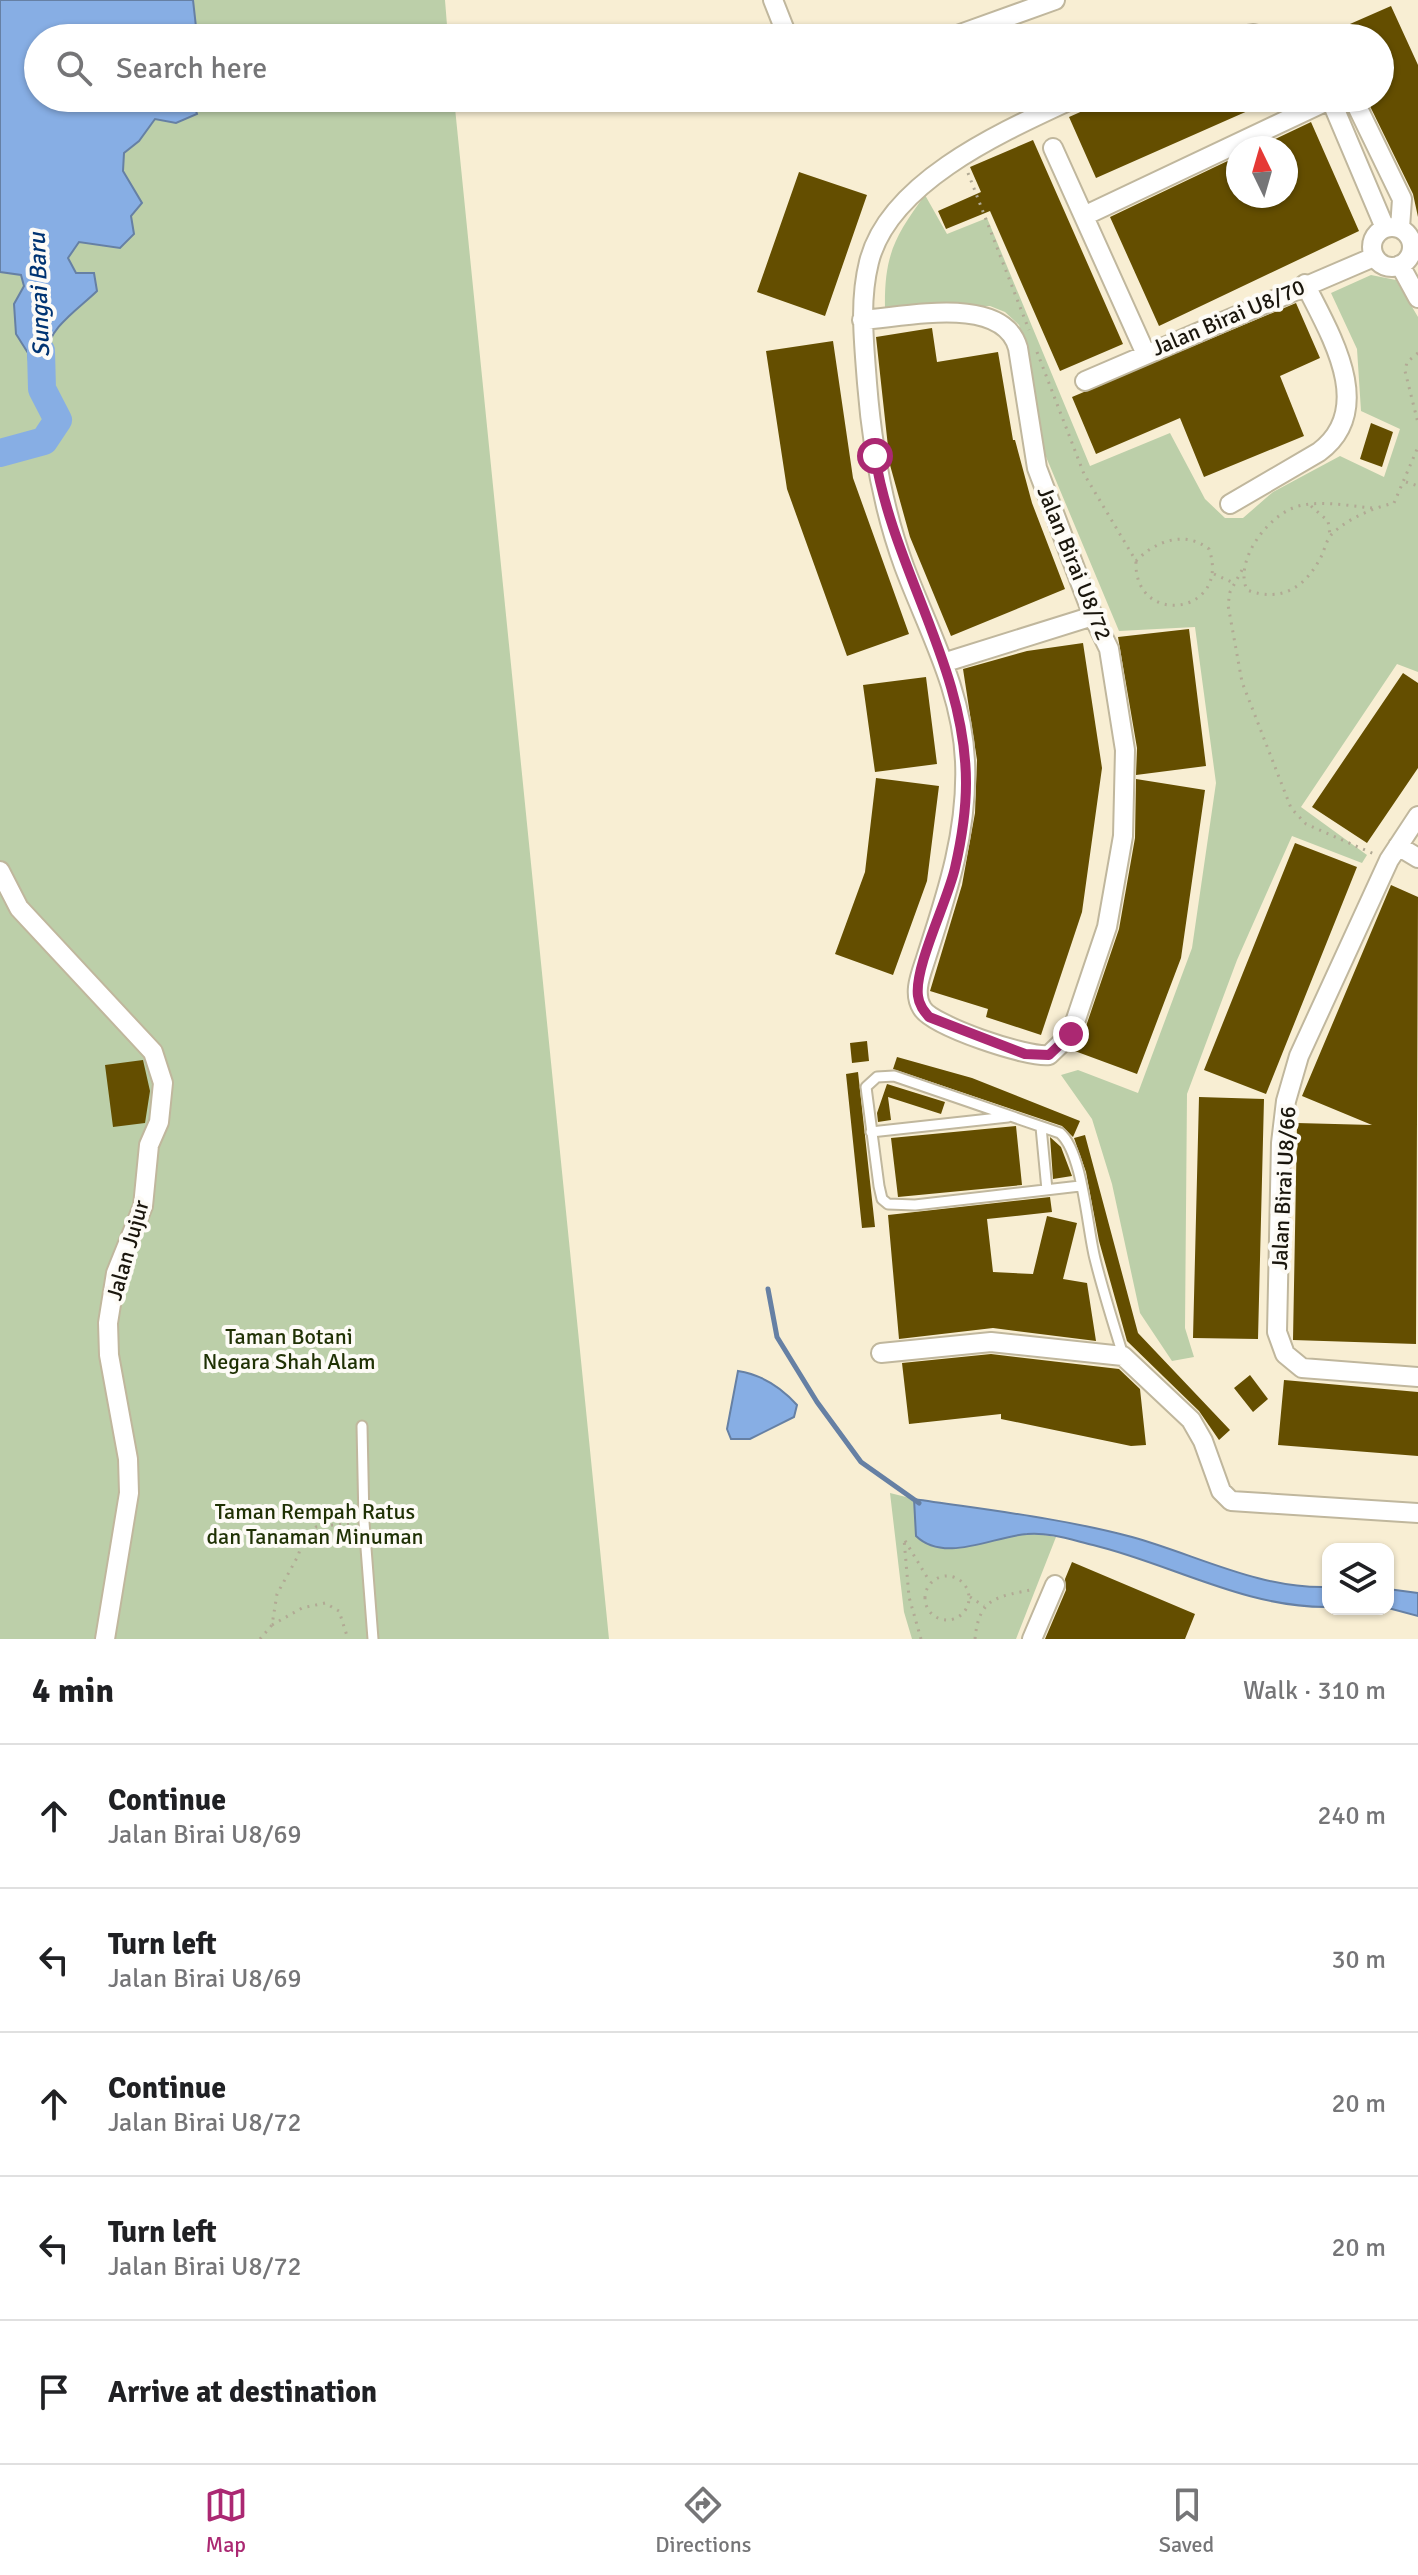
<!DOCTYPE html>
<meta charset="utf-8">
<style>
:root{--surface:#fff;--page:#f2f2f2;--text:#202124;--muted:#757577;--line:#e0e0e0;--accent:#ab2872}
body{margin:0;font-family:Signika,sans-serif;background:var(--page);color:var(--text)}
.controls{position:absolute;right:24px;bottom:24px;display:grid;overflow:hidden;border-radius:16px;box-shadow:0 2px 6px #0004}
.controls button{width:72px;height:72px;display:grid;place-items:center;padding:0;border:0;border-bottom:2px solid var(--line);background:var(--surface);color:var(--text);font:40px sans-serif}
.compass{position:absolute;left:1226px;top:136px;width:72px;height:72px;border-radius:50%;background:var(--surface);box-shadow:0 2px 6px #0004;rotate:355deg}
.stop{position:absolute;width:24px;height:24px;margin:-18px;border:6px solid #ab2872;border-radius:50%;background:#fff}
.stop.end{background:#ab2872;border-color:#fff;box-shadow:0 2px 8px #0008}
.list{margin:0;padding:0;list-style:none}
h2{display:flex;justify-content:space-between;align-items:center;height:104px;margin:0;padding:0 32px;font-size:34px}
h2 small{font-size:26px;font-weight:400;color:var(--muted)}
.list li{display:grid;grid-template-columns:52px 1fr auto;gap:24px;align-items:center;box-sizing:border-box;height:144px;padding:0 32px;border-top:2px solid var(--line)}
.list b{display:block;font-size:30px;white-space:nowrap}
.list p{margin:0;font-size:26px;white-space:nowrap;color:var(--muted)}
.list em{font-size:26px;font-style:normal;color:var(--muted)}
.icon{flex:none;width:44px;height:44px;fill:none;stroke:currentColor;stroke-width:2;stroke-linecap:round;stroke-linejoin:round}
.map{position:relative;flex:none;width:1418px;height:1639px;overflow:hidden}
.search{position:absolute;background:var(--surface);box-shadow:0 2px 6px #0004;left:24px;right:24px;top:24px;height:88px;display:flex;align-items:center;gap:20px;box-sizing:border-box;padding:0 28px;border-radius:44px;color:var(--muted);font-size:30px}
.sheet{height:824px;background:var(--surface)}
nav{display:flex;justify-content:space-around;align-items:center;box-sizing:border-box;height:112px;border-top:2px solid var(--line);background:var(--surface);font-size:22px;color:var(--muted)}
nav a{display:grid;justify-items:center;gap:4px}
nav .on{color:var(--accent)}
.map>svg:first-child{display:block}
</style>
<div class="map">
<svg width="1418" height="1639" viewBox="0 0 1418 1639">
<rect width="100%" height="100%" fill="#f8eed3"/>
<!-- green -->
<path fill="#bccfa9" d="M0,0h445l3,38h-410v60h416l155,1541h-609z
M925,195l22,39 40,-16 103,248 80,-33 35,66 20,19h18l30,-26 67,-36 44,21 16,-48 -39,-18 -4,-62 -26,-56 40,-18 25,5 22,37v355l-21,-8 -96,143 66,48 -5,8 -70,-27 -55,124 -50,134 -2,234 9,29 -22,4 -32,-48 -28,-129 -20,-65 -31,-44 17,-5 60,23 54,-145 24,-165 -21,-156 -76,4 -75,-179 -14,-90 -11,-37 -14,-13 -15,-6 -105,4c-1,-54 9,-73 40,-115z
M890,1493l24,6 2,37c27,26 71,3 102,-2 13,-2 25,1 38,3l-40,102h-104l-8,-27z"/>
<!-- water -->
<path fill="#87aee4" stroke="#6680a4" stroke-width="2" d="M0,0h193l3,27 -4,11h-154v60h154l5,16 -21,9 -21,-4 -16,22 -15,12 -1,18 19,32 -11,13 3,18 -14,14 -41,-6 -11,16 8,15h18l3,18c-16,16 -52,39 -49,63 2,15 8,21 3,36l-19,-2 -4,-35 -12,-19 -2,-30 10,-18 -3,-11 -21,-3z
M738,1371c25,4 43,16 59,34l-3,12 -44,22h-19l-4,-10z
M914,1499c73,11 147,19 218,38 65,18 127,52 196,50v20c-82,1 -157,-43 -235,-62 -21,-5 -44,-13 -66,-11 -33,2 -82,30 -111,2z
M1388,1589l30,4v23l-30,-8z"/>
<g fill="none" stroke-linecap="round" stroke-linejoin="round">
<!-- stream -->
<path stroke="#6680a4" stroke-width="5" d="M768,1289l9,48 40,65 44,60 58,41"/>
<!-- river -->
<path stroke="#87aee4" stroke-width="28" d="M0,453l44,-12 14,-21 -16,-31 -1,-38"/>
</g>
<!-- building -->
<path fill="#644e00" d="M1391,6l27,59v152l-5,-23 -47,-96h14v-60h-62z
M1112,98h165l-181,80 -27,-61z
M1311,122l48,109 -200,95 -49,-109 128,-61v40h48v-48h-30z
M1033,140l90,204 -63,27 -70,-160 -44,18 -8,-18 43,-19 -11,-25z
M799,172l68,23 -42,121 -68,-24z
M1296,303l24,55 -40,18 24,60 -100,41 -24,-59 -84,36 -24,-57z
M932,328l5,34 61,-10 15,88h2l17,63 33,86 -114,47 -41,-99 -20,-72 -14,-128z
M833,341l20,137 56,156 -62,22 -60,-167 -21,-138z
M1371,423l22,9 -11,35 -22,-8z
M1189,629l17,137 -70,9 1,-27 -19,-111z
M1083,643l19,125 -20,144 -41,123 -55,-18 2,-8 -58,-18 32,-106 13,-72 2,-53 -14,-91 64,-18z
M1403,673l15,10v85l-51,75 -55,-36z
M926,677l11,87 -62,8 -12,-87z
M876,778l63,8 -12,95 -34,94 -58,-21 30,-82z
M1136,779l69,11 -24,168 -44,116 -65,-24 10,-12 37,-109 16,-91z
M1295,843l62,24 -91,227 -62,-24z
M1391,885l27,12 -2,447 -123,-4 4,-217 75,2 -70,-29z
M867,1041l2,20 -17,2 -2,-20z
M897,1057l75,21 108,43 -7,16 -11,-11 -169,-57z
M143,1060l7,31 -5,32 -32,4 -8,-62z
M858,1072l17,155 -13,1 -16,-154z
M887,1084l58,18 -4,12 -53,-17 3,23 -13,2 -1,-9z
M1199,1097l65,2 -6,240 -65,-1z
M1016,1126l6,59 -124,12 -7,-59z
M1085,1135l53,198 92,97 -11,10 -20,-29 -72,-70 -28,-100 -13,-69 -12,-34z
M1050,1137l11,10 11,29 -19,3z
M1050,1197l2,15 -65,7 6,53 40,2 14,-58 30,7 -14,56 24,4 9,58 -103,-13 -94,11 -11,-124z
M991,1354l128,15 21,20 6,56 -15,1 -130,-27v-5l-92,10 -7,-61z
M1250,1375l18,24 -15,13 -19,-24z
M1284,1380l134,12v64l-140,-11z
M1072,1562l123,52 -10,25h-140l21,-49 -1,-11z"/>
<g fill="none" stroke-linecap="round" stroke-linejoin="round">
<!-- service casing -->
<g stroke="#c0b79d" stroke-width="13">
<path id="service" d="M1041,1127l6,63
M871,1132l137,-15
M1080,1186l-165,19 -27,-1 -6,-5 -3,-13 -13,-99 11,-10 17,-1 166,57c23,20 27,95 35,126 8,32 18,64 28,96
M362,1426l2,96 9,117"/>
</g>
<!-- minor casing -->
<g stroke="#c0b79d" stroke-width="22">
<path id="minor" d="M773,0l15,38
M949,38l106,-38
M1227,38l26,-4 18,4
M1330,98l55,130
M1353,98l49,101 -2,29
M1053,148l92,204
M1084,216l247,-117
M1372 247a20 20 0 1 1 40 0a20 20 0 1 1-40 0Z
M1400,265l18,33
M862,320c44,-3 141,-26 156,28l19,120 56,148 16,33 16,101 -2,86 -16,91 -36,107 -22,21c-21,3 -117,-29 -127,-47 -10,-16 0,-36 5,-53 21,-64 41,-126 38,-194 -3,-71 -37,-131 -61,-195 -22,-60 -32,-120 -37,-183 -3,-41 -8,-81 2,-121 20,-81 135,-131 206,-164
M1085,381l289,-124
M1230,504l89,-52c58,-43 11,-118 -14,-168
M946,662l147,-46
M1418,816l-29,44 -90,196 -13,45 -5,42 -4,189 8,22 17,14 116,9
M1398,846l20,12
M0,871l19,37 134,144 10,31 -4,39 -10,23 -6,61 -27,67 -8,50 1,32 19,104 1,34 -24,146
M881,1353l110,-11 132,14 68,64 12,21 18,50 10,10 187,12
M1032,1639l23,-54"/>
</g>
<!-- path -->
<path stroke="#b1a994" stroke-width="3" stroke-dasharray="2 6" stroke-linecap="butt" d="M968,173l61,157
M1037,352l47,122 52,87c19,-20 49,-31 73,-12 23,66 -76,79 -73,12
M1418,353l-11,9 -2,9 13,52
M1406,482l12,4
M1311,506l17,15 2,14
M1372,508c-22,-2 -47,-7 -69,-3 -32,5 -70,55 -56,85 35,13 59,-3 75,-35 3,-7 5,-17 11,-22 16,-15 40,-25 61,-30l24,-56
M1242,570l-12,22 -2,13 14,77 49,126 15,16 68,30
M1214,574l20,9
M925 1598a22 22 0 1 1 44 0a22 22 0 1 1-44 0Z
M970,1597l14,9
M272,1625l30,-17 23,-5 14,8 9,28
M260,1639l12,-14 5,-31 21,-38 6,-19 12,-10 35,-4
M921,1639l-12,-42 -5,-58 26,43
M975,1639c4,-43 23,-42 60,-50"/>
<!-- service -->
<use href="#service" stroke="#fff" stroke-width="9"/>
<!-- minor -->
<use href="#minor" stroke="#fff" stroke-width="18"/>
</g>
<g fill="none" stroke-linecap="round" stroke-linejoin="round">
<!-- route -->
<path stroke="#ab2872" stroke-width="10" d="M875,456c18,113 91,211 91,327 0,27 -5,59 -11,85 -7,32 -41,99 -37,128 1,9 6,15 11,21l96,37 24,1 22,-21"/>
</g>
<g text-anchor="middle" stroke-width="8" stroke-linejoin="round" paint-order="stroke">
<!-- street labels -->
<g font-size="22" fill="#1a160d" stroke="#fdfbf6">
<text transform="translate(1228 317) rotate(-23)" y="8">Jalan Birai U8/70</text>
<text transform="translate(1075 563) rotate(68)" y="8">Jalan Birai U8/72</text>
<text transform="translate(1283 1188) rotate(-87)" y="8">Jalan Birai U8/66</text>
<text transform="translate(127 1250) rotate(-74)" y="8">Jalan Jujur</text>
</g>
<!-- park labels -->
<g font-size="22" fill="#1f3104" stroke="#fdfbf6">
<text x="289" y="1344">Taman Botani<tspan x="289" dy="25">Negara Shah Alam</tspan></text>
<text x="315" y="1519">Taman Rempah Ratus<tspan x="315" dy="25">dan Tanaman Minuman</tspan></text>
</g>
<!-- water labels -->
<g font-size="24" font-style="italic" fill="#003473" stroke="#fdfbf6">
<text transform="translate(39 295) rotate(-92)" y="8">Sungai Baru</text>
</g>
</g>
</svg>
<div class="controls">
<button><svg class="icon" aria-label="layers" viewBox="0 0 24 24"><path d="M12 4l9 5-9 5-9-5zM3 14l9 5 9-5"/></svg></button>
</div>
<svg class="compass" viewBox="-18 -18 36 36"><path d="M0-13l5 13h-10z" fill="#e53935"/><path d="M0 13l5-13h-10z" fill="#757577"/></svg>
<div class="stop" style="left:875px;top:456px"></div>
<div class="stop end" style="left:1071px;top:1034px"></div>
<div class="search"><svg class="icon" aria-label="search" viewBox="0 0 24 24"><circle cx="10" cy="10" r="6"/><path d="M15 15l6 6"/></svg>Search here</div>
</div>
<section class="sheet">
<h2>4 min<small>Walk · 310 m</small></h2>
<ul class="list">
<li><svg class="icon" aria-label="ahead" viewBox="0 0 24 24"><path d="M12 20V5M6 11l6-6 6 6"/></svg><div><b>Continue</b><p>Jalan Birai U8/69</p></div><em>240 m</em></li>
<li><svg class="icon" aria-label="left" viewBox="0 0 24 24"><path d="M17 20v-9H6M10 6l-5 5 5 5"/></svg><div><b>Turn left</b><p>Jalan Birai U8/69</p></div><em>30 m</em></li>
<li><svg class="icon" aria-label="ahead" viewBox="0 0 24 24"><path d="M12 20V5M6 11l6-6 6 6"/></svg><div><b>Continue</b><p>Jalan Birai U8/72</p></div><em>20 m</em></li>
<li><svg class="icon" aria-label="left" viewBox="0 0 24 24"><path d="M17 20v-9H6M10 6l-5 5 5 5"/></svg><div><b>Turn left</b><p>Jalan Birai U8/72</p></div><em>20 m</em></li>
<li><svg class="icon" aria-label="arrive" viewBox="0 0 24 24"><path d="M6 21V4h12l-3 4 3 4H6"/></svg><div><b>Arrive at destination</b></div></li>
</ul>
</section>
<nav>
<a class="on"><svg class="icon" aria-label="map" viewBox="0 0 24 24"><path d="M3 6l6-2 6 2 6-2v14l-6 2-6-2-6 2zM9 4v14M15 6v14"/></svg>Map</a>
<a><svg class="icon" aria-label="directions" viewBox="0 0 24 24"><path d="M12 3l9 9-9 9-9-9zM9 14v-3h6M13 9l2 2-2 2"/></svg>Directions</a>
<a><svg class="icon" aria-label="saved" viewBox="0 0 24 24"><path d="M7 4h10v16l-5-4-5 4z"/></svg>Saved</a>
</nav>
